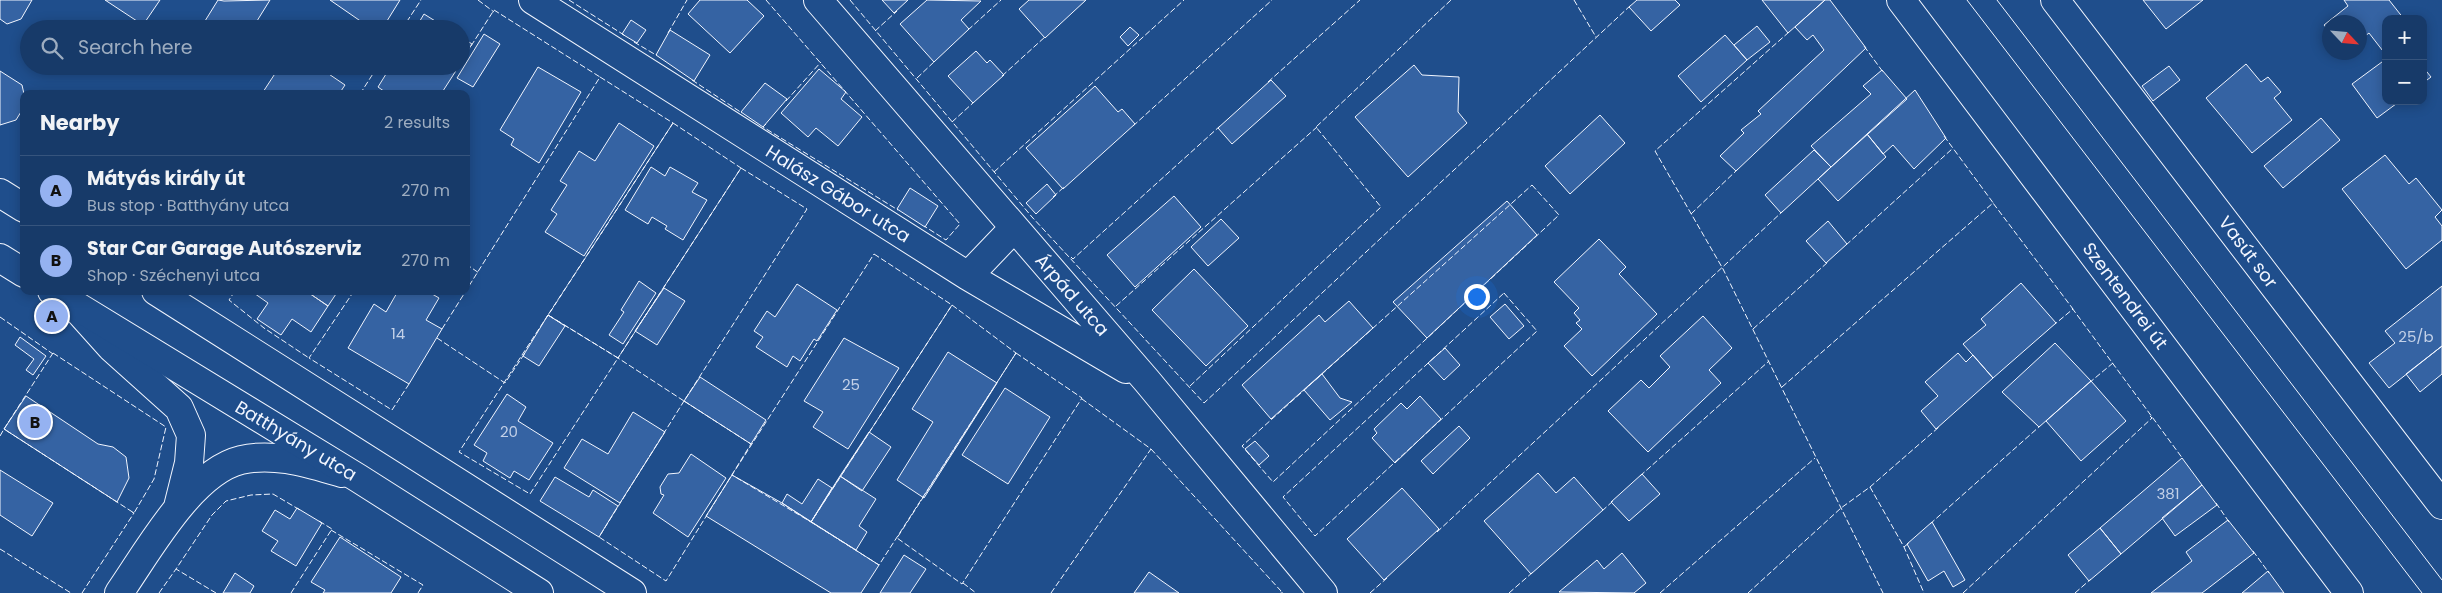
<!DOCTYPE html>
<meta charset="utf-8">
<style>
:root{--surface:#173a69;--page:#20416f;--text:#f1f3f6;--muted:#9eadc0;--line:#36547d;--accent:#95b2f1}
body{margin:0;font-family:Poppins,sans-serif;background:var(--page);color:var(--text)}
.controls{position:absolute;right:15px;top:15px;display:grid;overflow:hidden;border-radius:10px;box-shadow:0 2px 12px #0003}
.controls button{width:45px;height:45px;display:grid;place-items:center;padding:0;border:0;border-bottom:1px solid var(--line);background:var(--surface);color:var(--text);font:25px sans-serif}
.compass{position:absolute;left:2322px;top:15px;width:45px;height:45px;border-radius:50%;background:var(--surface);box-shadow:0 2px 12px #0003;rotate:116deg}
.you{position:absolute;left:1476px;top:296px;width:18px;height:18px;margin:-12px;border:4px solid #fff;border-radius:50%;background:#1a73e8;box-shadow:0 0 0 8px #1a73e833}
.badge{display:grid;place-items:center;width:32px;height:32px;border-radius:50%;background:var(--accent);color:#111;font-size:16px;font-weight:700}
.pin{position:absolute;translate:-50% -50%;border:2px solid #fff;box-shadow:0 1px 5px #0006}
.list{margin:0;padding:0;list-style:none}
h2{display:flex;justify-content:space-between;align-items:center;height:65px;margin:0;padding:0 20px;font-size:21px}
h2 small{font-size:16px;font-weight:400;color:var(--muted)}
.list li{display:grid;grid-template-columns:32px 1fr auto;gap:15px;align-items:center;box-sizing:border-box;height:70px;padding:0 20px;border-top:1px solid var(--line)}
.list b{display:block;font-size:19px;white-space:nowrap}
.list p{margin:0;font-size:16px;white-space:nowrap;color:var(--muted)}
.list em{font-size:16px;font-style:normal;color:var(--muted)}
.icon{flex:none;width:28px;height:28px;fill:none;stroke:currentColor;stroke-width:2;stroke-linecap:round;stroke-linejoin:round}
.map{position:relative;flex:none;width:2442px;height:593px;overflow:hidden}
.search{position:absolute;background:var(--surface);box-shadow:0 2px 12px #0003;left:20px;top:20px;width:450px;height:55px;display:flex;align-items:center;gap:12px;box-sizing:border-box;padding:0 18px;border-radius:28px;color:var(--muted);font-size:19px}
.panel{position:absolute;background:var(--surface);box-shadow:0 2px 12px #0003;left:20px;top:90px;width:450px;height:205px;border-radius:10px}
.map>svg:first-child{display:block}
</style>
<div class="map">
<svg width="2442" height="593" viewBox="0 0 2442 593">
<rect width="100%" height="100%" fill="#1f4e8c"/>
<!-- building -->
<path fill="#3563a3" stroke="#f2f6ff" d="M0,0h32l-11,19 -14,5 -7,-5z
M105,0h55l-17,25z
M218,0l6,1 46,-1 -18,29h-52z
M330,0h70l-18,29h-10z
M700,0h47l17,16 -34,37 -42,-39z
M882,0h26l-14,13z
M927,0l54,1 -20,19 8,9 -35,33 -34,-38z
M1029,0h57l-41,38 -26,-29z
M1637,0h38l5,5 -29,26 -22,-24z
M1762,0h63l-37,33z
M1825,0h5l36,48 -130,123 -16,-15 24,-23 -3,-3 20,-16 -3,-3 66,-61 -11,-15 -6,5 -12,-13z
M2143,0h60l-37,29z
M2344,0h45l15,19h-18v36l-17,-22 -9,7v-18h-30v10l-6,-7 24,-19z
M424,14l24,15h-33z
M631,20l15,10 -9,13 -15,-9z
M1757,26l13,16 -23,18 -13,-15z
M1130,27l9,8 -11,11 -8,-9z
M670,30l40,25 -16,26 -38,-26z
M484,34l16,10 -27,43 -16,-9z
M1725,35l22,25 -46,42 -23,-26z
M461,37l11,7 -11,18z
M976,51l11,12 3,-3 14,15 -31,28 -25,-27z
M2386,59v42h14l-23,17 -25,-34z
M2246,64l15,18 7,-5 13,15 -7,6 18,22 -40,33 -46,-55z
M1414,65l8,10 37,2 -1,35 9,11 -59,54 -53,-60z
M280,66h37l28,19 -6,9h-74l-2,-2z
M391,66h68l-18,28h-53l-10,-7z
M2169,66l11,14 -27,21 -11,-15z
M538,67l43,25 -42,71 -28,-18 3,-6 -14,-9z
M2423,67l8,10 -8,6z
M819,69l27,23 -5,7 21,18 -24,29 -22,-18 -8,9 -27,-24z
M1882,70l25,29 -76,68 -20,-21 60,-52 -8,-8z
M0,71l22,14 2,9v13l-8,13 -16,5z
M1271,80l15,16 -54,48 -14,-16z
M765,83l22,16 -24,28 -22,-15z
M1095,86l23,26 4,-3 13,15 -72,65 -37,-41z
M1915,90l31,48 -32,31 -21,-24 -10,9 -16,-20z
M1600,115l25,28 -55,51 -25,-28z
M2321,118l19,22 -57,48 -19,-22z
M619,123l35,23 -70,110 -39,-24 12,-18 -6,-4 16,-25 -7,-4 19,-30 16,10z
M1867,134l19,23 -48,44 -20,-22z
M1814,150l17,17 -50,46 -16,-18z
M2385,155l24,29 7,-6 26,32 -7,7 7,9v14l-36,29 -64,-80z
M651,167l14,9 5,-9 28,16 -6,9 15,8 -24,40 -18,-11 2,-3 -15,-9 -4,7 -23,-14z
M1047,184l9,11 -20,19 -10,-11z
M910,188l28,18 -13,21 -28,-18z
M1174,196l27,31 -66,60 -28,-32z
M1507,201l30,34 -110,103 -34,-36z
M1221,219l18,19 -31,28 -17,-19z
M1828,221l19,23 -21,19 -20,-22z
M1599,239l27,28 -7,7 38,40 -65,62 -28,-30 18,-17 -6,-6 4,-3 -6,-7 5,-5 -25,-26z
M1194,269l54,57 -42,40 -54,-56z
M639,281l17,12 -33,51 -14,-9 15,-23 -3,-2z
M2021,283l35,40 -63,55 -30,-34 23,-19 -5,-6z
M797,284l40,26 -20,31 -3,-2 -14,22 -7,-5 -6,11 -31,-20 7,-10 -9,-6 13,-20 8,6z
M2442,286v60l-53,42 -20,-25 26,-20 -10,-12z
M664,288l21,13 -28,44 -22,-14z
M251,291h55l22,15 -17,26 -19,-13 -11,16 -24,-16 11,-16z
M306,291h32l-10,15z
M398,291h29l12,7 -13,22 16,9 -33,55 -61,-36 26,-44 12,8z
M1349,301l24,27 -102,91 -29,-34 77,-70 6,7z
M1505,304l19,22 -15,13 -19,-22z
M548,315l17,11 -26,40 -16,-10z
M1703,316l29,32 -23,22 12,13 -73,69 -40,-41 33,-31 8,8 21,-21 -10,-11z
M20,337l26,19 -13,19 -7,-5 8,-11 -19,-14z
M844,338l55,30 -51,81 -35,-22 10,-15 -19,-11z
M2055,343l36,38 -52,46 -37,-35z
M2442,346v28l-22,18 -14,-18z
M1445,348l15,17 -16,15 -16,-17z
M948,352l49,31 -73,115 -27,-18 36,-58 -21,-13z
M1958,353l8,9 7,-7 20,23 -57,51 -15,-18 17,-15 -13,-14z
M1322,374l18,24 12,4 -22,18 -26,-30z
M700,377l66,43 -15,24 -67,-43z
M2091,381l35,40 -45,40 -35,-40z
M1005,388l45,29 -42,67 -46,-29z
M507,394l19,13 -8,14 35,22 -24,37 -15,-9 -4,7 -27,-17 4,-8 -13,-8z
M26,396l72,48 15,3 13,10 3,21 -12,24 -113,-73z
M1420,396l21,23 -46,44 -23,-25 5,-5 -3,-4 27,-26 6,6z
M633,412l32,20 -45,71 -56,-35 18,-29 26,15z
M1459,426l11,12 -37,36 -12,-13z
M869,432l22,15 -29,44 -22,-15z
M1255,441l14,15 -10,9 -14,-16z
M691,454l35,24 -38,59 -35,-24 11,-18 -3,-1 -1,-7 8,-13 11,-1z
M2182,458l20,27 -81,69 -21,-26z
M0,470l53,33 -21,33 -32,-21z
M1538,473l18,20 18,-16 29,33 -72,64 -47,-53z
M1642,474l18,20 -31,27 -18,-19z
M732,475l50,28 97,62 -18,28h-30l-125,-77z
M840,476l36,23 -17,27 8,6 -11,18 -45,-28z
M555,477l34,20 4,-7 25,16 -19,31 -59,-36z
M818,479l14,9 -21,34 -29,-19 5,-9 15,10z
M2202,485l15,20 -42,31 -13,-18z
M1402,488l37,41 -55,51 -37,-41z
M297,508l25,15 -26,43 -25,-15 7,-10 -16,-10 13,-21 15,9z
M2228,520l26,33 -52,40h-51l41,-32 -6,-9z
M1932,522l33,58 -12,7 -9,-16 -16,10 -21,-37z
M2100,528l21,26 -32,27 -21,-26z
M340,537l61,40 -10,16h-68l2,-3 -14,-8z
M1622,553l24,30 -12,10 -75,-1 38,-32 7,9z
M904,555l22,14 -16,24h-30z
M2268,571l16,22h-42z
M1149,572l30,21h-45z
M235,573l19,13 -4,7h-27z"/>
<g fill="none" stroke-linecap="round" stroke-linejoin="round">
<!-- street casing -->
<g stroke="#f2f6ff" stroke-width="30">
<path id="street" d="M533,0l435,276 158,93
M818,0l329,381 176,212
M2055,0l387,505
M968,276l46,-48"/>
</g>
<!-- secondary casing -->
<g stroke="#f2f6ff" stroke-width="30">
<path id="secondary" d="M1901,0l448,593
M76,308l35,39 68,61 12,27 -2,28 -11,44
M119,593c28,-40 72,-121 122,-133 34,-8 69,4 101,13"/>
</g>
<!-- primary casing -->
<g stroke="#f2f6ff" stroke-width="30">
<path id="primary" d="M0,193l24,15
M0,258l24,15
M52,291l306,187 181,115
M156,291l476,302"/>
</g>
<!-- street -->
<use href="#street" stroke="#1f4e8c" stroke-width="28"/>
<!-- secondary -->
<use href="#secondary" stroke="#1f4e8c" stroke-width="28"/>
<!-- primary -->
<use href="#primary" stroke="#1f4e8c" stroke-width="28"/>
<!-- tram -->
<path stroke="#f2f6ff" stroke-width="1" d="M1967,0l455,593
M1997,0l445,580"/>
<!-- fence -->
<path stroke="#f2f6ff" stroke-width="1" stroke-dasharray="6 2.5" stroke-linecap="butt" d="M478,0l16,12
M569,0l55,35
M766,0l194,224 -14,16 -22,-14
M850,0l182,217 172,186 427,-398
M1574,0l22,37
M402,29l19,-29
M968,30l33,-30
M875,31l22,-20
M1789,32l-134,119 68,118 160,324
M668,33l19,-33
M634,42l22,13 1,-1
M471,46l23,-36 106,67
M1864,46l19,26
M1002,76l44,-40
M917,78l18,-17
M692,80l50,33
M1268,82l92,-82
M360,94l18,-28
M786,101l35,-39
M952,122l22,-20
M673,123l68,45 -123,190 -70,-43z
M766,124l-3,3 135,83
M1133,126l139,-126
M1944,136l50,68
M741,168l66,41 -123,192 -66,-43z
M994,172l190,-172
M1532,185l27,30 -286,267 -31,-36z
M1053,197l11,-10
M1691,214l47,-45
M1846,245l106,-96
M874,254l78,51 -141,217 -79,-47z
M1071,257l2,2 147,-133
M466,264l13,9
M235,291l-6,9 35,28 45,30
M354,291l-45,67 83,52 17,-26
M1504,293l33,38 -222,205 -32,-39z
M952,305l64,48 -137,212 -68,-43z
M1116,306l201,-179
M2072,308l111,151
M548,315l70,43 -88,136 -71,-42z
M0,317l53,37
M442,329l158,-252 73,46 -126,194
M1753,329l75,-67
M437,338l68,45 20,-30
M53,353l113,74 -12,52 -20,34 -130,-84z
M1016,353l66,45 -120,186 -65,-46z
M2089,383l24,-20
M1190,386l191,-179 -65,-80 135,-127
M1782,387l211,-184 80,106 -18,15
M684,401l67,43 -85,137 -67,-44z
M0,436l4,-7 2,1
M1151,449l130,142 -1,2h3
M1640,476l129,-115
M1870,487l34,60 20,46
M2216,503l13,19
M1602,511l11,-10
M1930,524l110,-98
M331,530l92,55 -5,8
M1437,532l346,-321
M1904,547l6,-5
M0,549l71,44
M2253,551l16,22
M963,583l13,10
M82,593l52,-80 -2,-1
M159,593l17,-24
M216,593l-40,-24 36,-54 14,-14 25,-6 22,-1 27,16
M291,593l41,-64 -13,-8
M1051,593l100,-144 -69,-50
M1370,593l17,-15
M1509,593l24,-21
M1660,593l155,-135
M1748,593l93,-85 29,-21 69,-60
M1963,593l189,-175 -2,-2
M2075,593l16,-14"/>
</g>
<g text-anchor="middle" stroke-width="4" stroke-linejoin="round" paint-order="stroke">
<!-- number labels -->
<g font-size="15" fill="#c3d1e8">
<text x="398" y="339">14</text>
<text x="2416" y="342">25/b</text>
<text x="851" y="390">25</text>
<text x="509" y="437">20</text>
<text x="2168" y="499">381</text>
</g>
<!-- street labels -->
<g font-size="18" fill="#f2f6ff" stroke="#1f4e8c">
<text transform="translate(838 194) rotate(32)" y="6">Halász Gábor utca</text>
<text transform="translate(2248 252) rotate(53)" y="6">Vasút sor</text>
<text transform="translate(1072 295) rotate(49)" y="6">Árpád utca</text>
<text transform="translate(2125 296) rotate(53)" y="6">Szentendrei út</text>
<text transform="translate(296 441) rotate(31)" y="6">Batthyány utca</text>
</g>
</g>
</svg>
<div class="controls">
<button>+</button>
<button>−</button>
</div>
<svg class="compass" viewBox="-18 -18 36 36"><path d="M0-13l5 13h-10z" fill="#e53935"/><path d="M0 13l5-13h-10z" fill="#9eadc0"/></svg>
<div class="you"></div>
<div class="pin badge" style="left:52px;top:316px">A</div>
<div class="pin badge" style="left:35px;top:422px">B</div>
<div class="search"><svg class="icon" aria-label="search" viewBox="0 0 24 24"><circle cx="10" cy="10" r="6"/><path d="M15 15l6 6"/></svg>Search here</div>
<section class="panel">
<h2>Nearby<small>2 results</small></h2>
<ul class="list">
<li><span class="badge">A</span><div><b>Mátyás király út</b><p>Bus stop · Batthyány utca</p></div><em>270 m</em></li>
<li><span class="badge">B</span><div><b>Star Car Garage Autószerviz</b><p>Shop · Széchenyi utca</p></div><em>270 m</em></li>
</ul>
</section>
</div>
